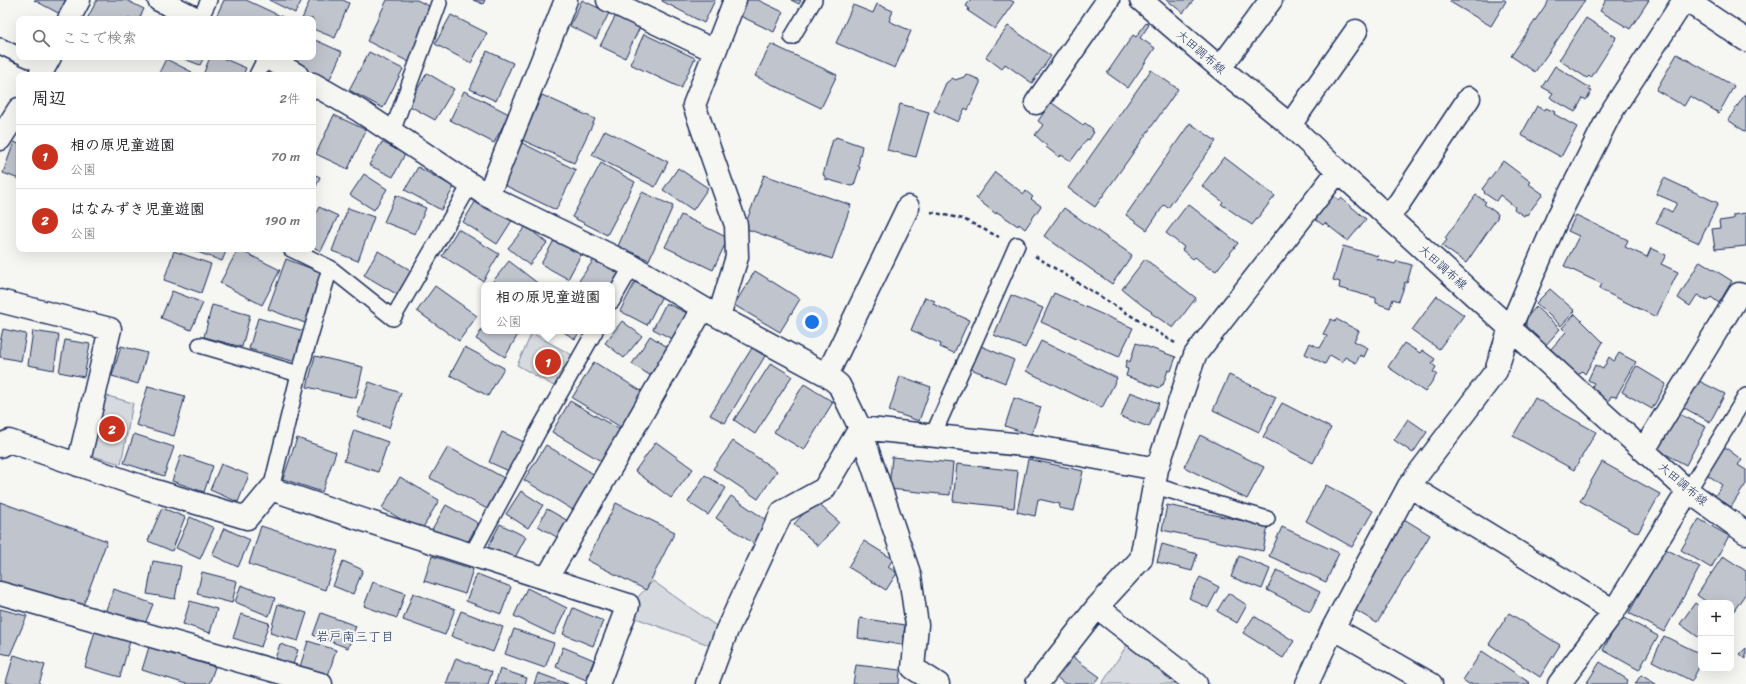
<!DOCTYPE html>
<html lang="ja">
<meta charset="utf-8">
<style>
:root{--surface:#fff;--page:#f6f6f6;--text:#202124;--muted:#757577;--line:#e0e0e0;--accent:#c8321e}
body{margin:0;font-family:Sriracha,"Klee One",sans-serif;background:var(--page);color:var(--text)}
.controls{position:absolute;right:12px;bottom:12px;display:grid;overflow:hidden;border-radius:8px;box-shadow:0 4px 16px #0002}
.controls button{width:36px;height:36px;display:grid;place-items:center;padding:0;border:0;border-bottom:1px solid var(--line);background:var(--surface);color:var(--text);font:20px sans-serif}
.you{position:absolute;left:812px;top:322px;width:14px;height:14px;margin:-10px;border:3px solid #fff;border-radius:50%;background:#1a73e8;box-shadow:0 0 0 6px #1a73e833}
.badge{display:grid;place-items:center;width:26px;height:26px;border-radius:50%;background:var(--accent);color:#fff;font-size:13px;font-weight:700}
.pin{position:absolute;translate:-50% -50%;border:2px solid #fff;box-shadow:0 1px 4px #0006}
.popup{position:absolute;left:481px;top:282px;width:134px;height:52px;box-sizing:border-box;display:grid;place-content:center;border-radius:8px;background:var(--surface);filter:drop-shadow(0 1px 3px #0005);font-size:13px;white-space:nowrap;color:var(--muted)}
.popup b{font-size:15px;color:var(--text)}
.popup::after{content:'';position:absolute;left:50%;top:100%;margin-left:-8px;border:8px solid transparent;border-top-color:var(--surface)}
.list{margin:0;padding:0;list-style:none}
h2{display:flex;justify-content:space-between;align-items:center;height:52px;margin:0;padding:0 16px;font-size:17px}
h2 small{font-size:13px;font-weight:400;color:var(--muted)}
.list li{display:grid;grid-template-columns:26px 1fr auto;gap:12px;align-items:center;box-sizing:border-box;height:64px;padding:0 16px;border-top:1px solid var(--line)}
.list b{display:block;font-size:15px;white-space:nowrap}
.list p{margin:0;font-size:13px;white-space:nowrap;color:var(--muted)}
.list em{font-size:13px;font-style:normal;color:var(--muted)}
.icon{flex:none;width:22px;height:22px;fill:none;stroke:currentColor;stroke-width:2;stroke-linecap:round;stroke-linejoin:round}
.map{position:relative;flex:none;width:1746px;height:684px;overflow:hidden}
.search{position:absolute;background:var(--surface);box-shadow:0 4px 16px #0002;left:16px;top:16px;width:300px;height:44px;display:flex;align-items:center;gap:10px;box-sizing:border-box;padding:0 14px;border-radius:8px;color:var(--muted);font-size:15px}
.panel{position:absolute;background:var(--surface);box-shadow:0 4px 16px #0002;left:16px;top:72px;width:300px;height:180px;border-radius:8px}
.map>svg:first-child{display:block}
</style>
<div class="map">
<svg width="1746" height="684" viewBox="0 0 1746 684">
<rect width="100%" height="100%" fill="#f6f6f2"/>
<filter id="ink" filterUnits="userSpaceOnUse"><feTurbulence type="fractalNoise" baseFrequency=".025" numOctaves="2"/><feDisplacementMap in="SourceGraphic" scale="8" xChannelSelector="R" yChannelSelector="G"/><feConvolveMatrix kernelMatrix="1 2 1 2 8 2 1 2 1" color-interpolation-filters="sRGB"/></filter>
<g filter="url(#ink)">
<!-- green -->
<path fill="#d6d9dd" stroke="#78849e" d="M532,333l47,26 -18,31 -44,-25z
M104,395l29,8 -12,61 -32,-9z
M653,581l66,47 -7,18 -79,-29 2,-17z
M1127,645l53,39h-78z"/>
<!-- building -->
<path fill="#c0c4cd" stroke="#1b2f5e" d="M34,0h33l-7,14z
M97,0h29l18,9 -5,10h-52z
M224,0h22l41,19h-72z
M269,0h33l-7,13z
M310,0h33l6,3 -14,35 -22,-9v-10h-11z
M387,0h30l18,9 -26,53 -42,-21z
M473,0h12l-2,4z
M582,0l27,13 -13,26 -26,-13z
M662,0h53l-11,23 -42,-22z
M740,0h18l25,12 -9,20 -40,-19z
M791,0h10l-2,4z
M970,0h40l4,2 -19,27 -27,-18 1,-3 -3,-2z
M1167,0h27l-11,13z
M1451,0h54l1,1 -15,25 -41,-24z
M1549,0h36l-50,72 -24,-16z
M1606,0h43l-19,29 -30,-18z
M877,4l16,7 -4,10 22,10 -16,37 -59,-25 17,-38 20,8z
M451,15l36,18 -16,30 -36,-19z
M616,15l24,12 -15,31 -25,-12z
M1586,18l30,19 -1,3 -24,38 -2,-2 -2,2 -28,-18z
M1146,23l3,2 -9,13 15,10 -27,40 -21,-15 26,-38 3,2z
M1008,26l43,30 -19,27 -27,-19 -3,5 -16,-12z
M644,34l51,24 -14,30 -51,-24z
M313,39l29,13 -13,29 -42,-18 3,-6h23z
M771,44l66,31 -16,33 -66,-32z
M487,51l26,12 -17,38 -26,-12z
M369,52l34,17 -20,39 -34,-18z
M1677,54l57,32 -15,27 -29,-17 -6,10 -28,-16z
M179,57h25l-4,8z
M210,57h10l26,11 -3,7h-40z
M166,59l26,13 -1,3h-33z
M1555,66l35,22 -1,2 3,1 -6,9 -3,-2 -8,14 -23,-13 -2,-2 3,-4 -11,-6z
M1151,70l27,19 -83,118 -27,-19z
M427,73l27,16 -19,31 -27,-15z
M966,74l14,6v3l-12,27 -3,-2 -7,14 -24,-11 12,-28 7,-5 2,2 9,-3z
M464,91l45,23 -15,29 -44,-23z
M1056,92l2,2 -6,9 31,22 2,-2 8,6 -1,2 2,1 -5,8 -2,-1 -16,22 -10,-6 -2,2 -13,-10 1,-1 -12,-11 8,-10 -5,-4 11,-16 -2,-2z
M1746,93v39l-18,-12z
M542,95l53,24 -21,44 -52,-23z
M900,104l29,8 -13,45 -29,-7z
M1537,106l8,4 1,-2 9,4 -1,2 23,13 -16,30 -40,-22z
M334,115l32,15 -18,39 -32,-15z
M1190,123l26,18 -48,67 -4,-3 -17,25 -21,-15z
M605,130l63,32 -13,25 -63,-32z
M836,137l26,9 -4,20 2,1 -6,18 -3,1 -26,-7v-3l-2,-1 10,-36h2z
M14,142l5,2v35l-16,-6z
M382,142l23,12 -12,23 -24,-12z
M522,143l54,27 -20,40 -54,-26z
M1224,157l51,39 -23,29 -31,-21 2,-2 -21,-16z
M1503,161l28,21 -2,2 14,10 -16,21 -2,-1 -1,2 -10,-7 1,-2 -15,-12 -4,6 -12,-8 1,-1 -3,-3z
M601,163l34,19 -28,53 -35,-18z
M418,167l36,20 -13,23 -36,-20z
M678,168l30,20 -15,22 -30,-20z
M995,172l29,22 2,-3 7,6 -2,2 10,7 -16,23 -6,-5 -1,2 -21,-14 -1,2 -20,-16z
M313,174l7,3 -7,17z
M364,174l23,15 -13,21 -24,-15z
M764,175l87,30 -19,54 -88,-31z
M1664,178l54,25 -19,40 -43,-20 8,-15 8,4 5,-9 -21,-9z
M642,192l31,14 -24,54 -31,-14z
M1331,194l8,6 2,-2 25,21 -18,22 -23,-18 -2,2 -11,-8z
M396,195l30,13 -11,26 -31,-12z
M1476,195l10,7 -2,2 14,10 -1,4 -31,45 -24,-17 5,-6 -2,-2z
M478,197l35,22 -16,25 -34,-22z
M1188,204l50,39 -22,28 -5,-3 -1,1 -15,-12 -2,2 -11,-9 2,-3 -18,-14z
M319,207l19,9 -17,35 -8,-4v-27z
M348,208l26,9 -16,44 -26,-10z
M1064,208l68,47 -20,29 -68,-48z
M1746,213v33l-31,3 -3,-20 8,-1 -1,-7 14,-2v-4z
M681,215l47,23 -15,32 -48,-23z
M1576,215l52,25 -3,7 22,10 4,-9 15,7 -5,9 17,8 -22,45 -57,-28 3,-5 -38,-18 15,-30 -11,-5z
M526,226l21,17 -18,22 -21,-17z
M458,229l41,25 -16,27 -41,-25z
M557,235l27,14 -16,30 -27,-15z
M1343,246l35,10 -1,3 18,5 2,-3 15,4 -5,18 -2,-1 -1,2h1l-6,17 -6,-2 -3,9 -14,-5v-5l-37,-10 1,-6 -7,-2z
M189,249h38l-5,12z
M238,249l42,21 -18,35 -42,-22z
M174,251l37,13 -10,29 -37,-13z
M378,251l34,20 -14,24 -34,-20z
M595,258l26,17 -9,14v-4h-36z
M286,259l37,14 -18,50 -37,-14z
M1145,259l51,39 -23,30 -22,-15 1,-1 -9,-6 -21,-17z
M509,261l31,24h-50z
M1700,261l32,20 -13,22 -8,-6 -3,4 -11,-6 -7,11 -12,-8z
M755,271l45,28 -20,33 -46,-27z
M635,282l27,14 -15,29 -27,-14z
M435,286l42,30 -18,25 -42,-30z
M1550,289l25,22 -14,15 -25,-23z
M172,291l31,12 -12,27 -30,-12z
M1054,293l79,35 -14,29 -78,-35z
M1011,295l32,13 -18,40 -31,-13z
M1437,296l27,19 -25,34 -27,-19z
M925,297l10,4 -2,3 36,16 -15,33 -14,-6 1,-3 -30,-14z
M666,303l21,10 -13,27 -21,-11z
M212,305l38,10 -8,32 -38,-10z
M1536,307l24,22 -15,17 -19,-18v-10z
M1575,314l28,28 -18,32 -3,-3 -4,4 -27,-26 15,-17 -4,-4z
M258,318l46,13 -8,31 -47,-13z
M1331,319l4,2 1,-2 23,12 -5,10 14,7 -4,9 -4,-2 -4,8 -11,-6 -3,5 -12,-7 -5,9 -20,-10 5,-11 10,5 7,-12 -4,-2z
M622,321l20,15 -18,22 -19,-15z
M484,326v5h36l-15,26 -29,-18z
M3,329l23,5 -5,27 -21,-4v-15z
M33,331l26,4 -5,35 -26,-5z
M562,331h18l-5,8z
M650,336l19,12 -18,28 -19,-12z
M65,340l25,4 -6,33 -25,-5z
M1041,341l76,37 -15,30 -76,-37z
M1136,343l40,14 -5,14 -3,-1 -5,15h-2l-1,3 -34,-12 2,-7 -3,-1 2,-8 3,2z
M1404,343l16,10 2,-3 13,9 -3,5 4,3 -3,5 4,2 -12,18 -37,-25z
M121,346l26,7 -9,31 -26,-8z
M981,346l33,14 -9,23 -34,-14z
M465,347l39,21 -16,28 -38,-21z
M752,348l13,8 -40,67 -15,-8z
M1619,353l17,9 -20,35 -5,-1 -4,8 -17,-14 4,-7 -6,-3 7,-15 8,4 6,-12 5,4z
M315,356l48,11 -7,31 -49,-11z
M594,362l52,32 -22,35 -52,-31z
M771,363l21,13 -37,58 -21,-14z
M1636,366l30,18 -14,25 -30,-17z
M1229,375l47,22 -17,35 -46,-22z
M900,376l31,11 -12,34 -30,-10z
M1691,377l34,17 -15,28 -33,-18z
M369,382l32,11 -12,35 -32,-11z
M804,384l29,18 -29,48 -30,-18z
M148,386l37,10 -11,40 -38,-11z
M1130,392l29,11 -10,24 -28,-10z
M1014,398l27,9 -10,28 -26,-9z
M1535,398l61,34 -22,38 -61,-34z
M570,401l54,31 -18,32 -54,-32z
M1282,403l49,25 -18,35 -50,-26z
M1675,412l31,15 -20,38 -30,-16z
M1408,419l19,13 -14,21 -19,-13z
M354,430l34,12 -10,30 -34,-11z
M502,432l22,10 -13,30 -22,-10z
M134,434l40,13 -10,29 -40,-13z
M1200,435l64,32 -17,32 -63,-32z
M297,438l39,14 -14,40 -39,-13z
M733,441l44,30 -19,28 -45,-30z
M656,442l37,27 -22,29 -36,-27z
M546,445l49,30 -22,35 -49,-30z
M1722,445l20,15 -4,5 8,5v14l-15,23 -16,-11 7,-11 -17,-12z
M448,447l58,32 -17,31 -59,-32z
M181,455l32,11 -9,26 -32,-11z
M892,457l61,6 -3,32 -61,-6z
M1028,459l55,12 -9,40 -15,-3 1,-4 -22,-5 -3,17 -18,-4z
M1602,462l58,32 -22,39 -58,-32z
M221,464l28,11 -11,27 -28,-12z
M957,464l61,7 -4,37 -61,-7z
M705,475l21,13 -18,27 -20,-13z
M400,477l39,23 -18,31 -39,-23z
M1326,485l47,26 -21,36 -46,-26z
M521,491l22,14 -15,23 -22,-14z
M731,496l38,26 -15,22 -38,-26z
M815,501l24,21 -21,24 -24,-22z
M0,502l107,39 -26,70 -81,-29z
M616,503l59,29 -29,58 -59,-30z
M446,505l32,18 -14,26 -33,-18z
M1167,505l101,21 -5,25 -101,-21z
M162,508l23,9 -13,34 -24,-10z
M547,509l23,13 -10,17 -22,-13z
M190,517l24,11 -14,31 -24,-11z
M1404,519l26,16 -53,88 -27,-16z
M1699,519l30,17 -18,32 -30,-18z
M500,524l26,13 -14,26 -25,-14z
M261,526l77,25 -13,39 -76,-26z
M1282,527l57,26 -13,29 -57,-26z
M224,528l26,12 -12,27 -26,-12z
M864,541l29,18 -5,8 9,6 -11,17 -38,-23z
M1162,544l35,10 -5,17 -35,-9z
M1664,548l36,19 -36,65 -35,-19z
M432,556l41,13 -8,25 -41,-13z
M1239,556l31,13 -8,20 -31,-12z
M1723,556l23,15v22l-15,22v-12h-23l-11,-8z
M153,561l28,5 -6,33 -28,-5z
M343,561l20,9 -10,24 -20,-8z
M1277,570l43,22 -10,20 -43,-22z
M202,572l35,9 -5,22 -35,-9z
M477,574l34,13 -10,27 -35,-13z
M1200,577l19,10 -11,21 -19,-10z
M373,582l32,11 -8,25 -33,-12z
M241,585l34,13 -6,18 -34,-14z
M527,588l40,20 -13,27 -40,-19z
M114,589l39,15 -10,25 -39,-14z
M413,593l42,16 -10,26 -42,-15z
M1228,593l19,12 -10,18 -20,-12z
M190,601l27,8 -7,24 -27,-9z
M1695,603l6,5v31l-21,-15z
M278,604l29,9 -9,28 -28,-8z
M573,608l30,13 -10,25 -30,-12z
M0,609l27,7 -17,39 -10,-2z
M461,611l42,16 -10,25 -42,-16z
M321,613l35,13 -8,22 -35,-13z
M1509,613l51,32 -20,32 -51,-33z
M241,614l28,9 -8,24 -28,-9z
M1254,616l40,25 -11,17 -40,-25z
M1621,616l37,20 -19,34 -36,-20z
M860,618l45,7 -3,20 -44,-7z
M514,629l40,14 -9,25 -40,-14z
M95,631l35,10 -10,36 -35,-10z
M1664,636l37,18v9l-9,18 -40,-20z
M308,641l28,9 -9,29 -28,-9z
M280,644l18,6 -7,20 -18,-6z
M149,647l66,20 -6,17h-23l-44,-14z
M563,647l31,13 -8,20 -30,-13z
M1746,648v11l-6,-5z
M1482,651l48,32 -1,1h-60l-6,-4z
M14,655l31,10 -6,19h-27l-6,-2z
M1070,655l30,22 -6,7h-29l-11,-9z
M456,658l36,14 -4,12h-42z
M1600,662l28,18 -2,4h-40z
M856,665l44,5 -1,14h-46z
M500,669l27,9 -2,6h-30z
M538,673l30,11h-34z
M1641,675l15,9h-21z"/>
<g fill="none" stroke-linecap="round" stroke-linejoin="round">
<!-- service casing -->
<g stroke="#1b2f5e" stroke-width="18">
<path id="service" d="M200,19l9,-19
M792,37l22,-37
M0,46l19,9
M23,57l22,10
M257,75l9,-18
M392,132l47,-129
M291,249l39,19 63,50 77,-133
M612,301l20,-35
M200,345l99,29
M933,435l84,-190
M1155,486l112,33
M271,489l28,-115 31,-106
M1688,491l58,-95
M472,554l67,-124 56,-99"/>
</g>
<!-- minor casing -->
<g stroke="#1b2f5e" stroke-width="25">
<path id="minor" d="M159,0l38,19
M608,0l107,51
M1141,0l79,68 70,57 48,46 350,320 58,42
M69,19l10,-19
M266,57l31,18
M1220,68l51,-68
M40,75l10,-18
M313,84l47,27 128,85 144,70 71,42 124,67 12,10 21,43 50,148 7,49 -4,43 25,16
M1036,103l72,-103
M1290,125l66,-94
M0,139l19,-30
M488,196l78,-196
M1387,216l12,-13 70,-105
M0,301l110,28 -32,136
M719,316l18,-59 -1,-32 -42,-120 41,-105
M827,375l81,-168
M0,446l9,-5 140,48 98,29 24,-29c119,41 238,77 357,116l-30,79
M1644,450l95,-156
M1409,486l205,125
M547,578l156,-270
M0,593l321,91
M1097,607l99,77
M1333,628l98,56
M707,684l20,-54 55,-118 42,-23 36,-61 172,18 125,23
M1037,684l60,-77 44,-48 16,-90 38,-114 143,-184
M1307,684l26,-56 76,-142 87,-115 14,-43 47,-109 53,-105 74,-114
M1559,684l55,-73 74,-120"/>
</g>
<!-- tertiary casing -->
<g stroke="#1b2f5e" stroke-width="25">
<path id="tertiary" d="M1686,0l60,40"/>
</g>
<!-- path -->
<path stroke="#1b2f5e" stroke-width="2.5" stroke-dasharray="4 3" stroke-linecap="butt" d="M931,212l32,7 36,18
M1035,256l140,87"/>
<!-- service -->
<use href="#service" stroke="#f6f6f2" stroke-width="15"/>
<!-- minor -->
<use href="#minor" stroke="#f6f6f2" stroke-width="22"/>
<!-- tertiary -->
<use href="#tertiary" stroke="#f6f6f2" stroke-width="22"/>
</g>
</g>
<g text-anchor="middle" stroke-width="4" stroke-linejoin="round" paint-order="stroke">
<!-- street labels -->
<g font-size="12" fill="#1b2f5e" stroke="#f6f6f2">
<text transform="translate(1201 52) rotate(41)" y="4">大田調布線</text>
<text transform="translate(1443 267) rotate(42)" y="4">大田調布線</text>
<text transform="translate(1683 484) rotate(40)" y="4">大田調布線</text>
</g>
<!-- neighbourhood labels -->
<g font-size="13" fill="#1b2f5e" stroke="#f6f6f2">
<text x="355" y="641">岩戸南三丁目</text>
</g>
</g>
</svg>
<div class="controls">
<button>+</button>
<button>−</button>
</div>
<div class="you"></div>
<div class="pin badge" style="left:548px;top:362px">1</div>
<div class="popup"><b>相の原児童遊園</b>公園</div>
<div class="pin badge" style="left:112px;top:429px">2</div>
<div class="search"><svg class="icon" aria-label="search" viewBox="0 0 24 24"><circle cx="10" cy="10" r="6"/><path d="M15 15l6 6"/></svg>ここで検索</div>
<section class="panel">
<h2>周辺<small>2件</small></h2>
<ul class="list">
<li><span class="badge">1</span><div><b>相の原児童遊園</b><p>公園</p></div><em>70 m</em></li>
<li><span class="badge">2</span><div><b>はなみずき児童遊園</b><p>公園</p></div><em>190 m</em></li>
</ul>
</section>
</div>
